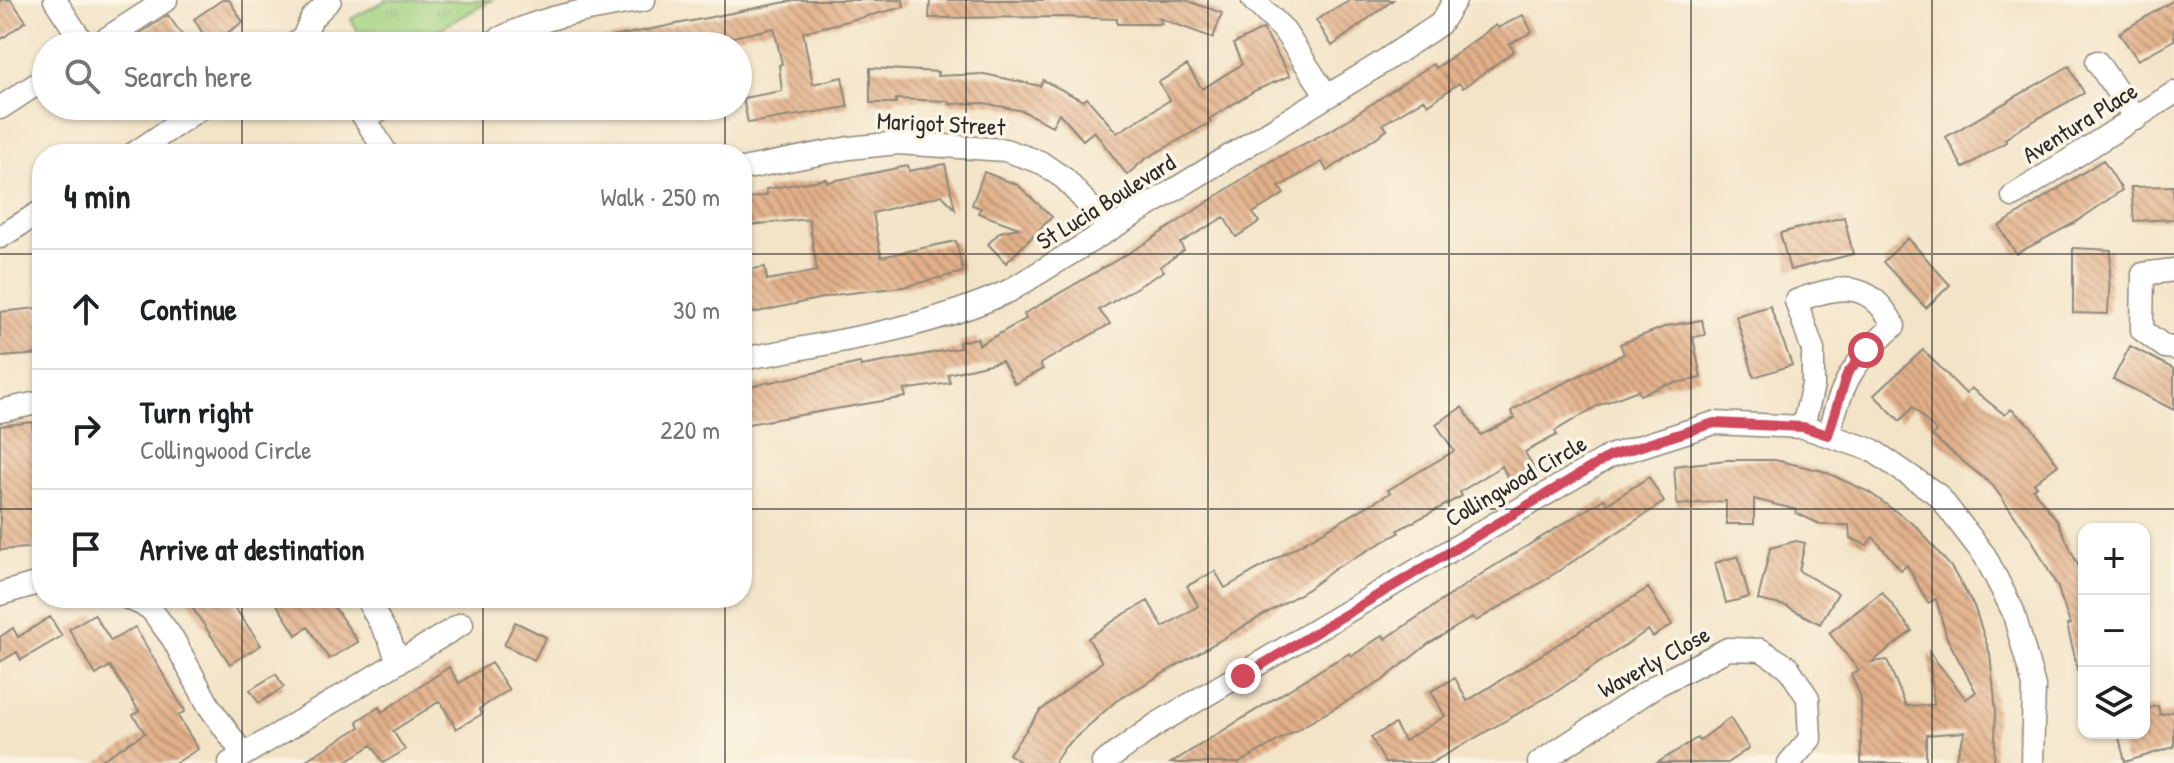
<!DOCTYPE html>
<meta charset="utf-8">
<style>
:root{--surface:#fff;--page:#f6f6f6;--text:#202124;--muted:#757577;--line:#e0e0e0}
body{margin:0;font-family:"Patrick Hand",sans-serif;background:var(--page);color:var(--text)}
.controls{position:absolute;right:24px;bottom:24px;display:grid;overflow:hidden;border-radius:16px;box-shadow:0 2px 6px #0004}
.controls button{width:72px;height:72px;display:grid;place-items:center;padding:0;border:0;border-bottom:2px solid var(--line);background:var(--surface);color:var(--text);font:40px sans-serif}
.stop{position:absolute;width:24px;height:24px;margin:-18px;border:6px solid #d1495b;border-radius:50%;background:#fff}
.stop.end{background:#d1495b;border-color:#fff;box-shadow:0 2px 8px #0008}
.list{margin:0;padding:0;list-style:none}
h2{display:flex;justify-content:space-between;align-items:center;height:104px;margin:0;padding:0 32px;font-size:34px}
h2 small{font-size:26px;font-weight:400;color:var(--muted)}
.list li{display:grid;grid-template-columns:52px 1fr auto;gap:24px;align-items:center;box-sizing:border-box;height:120px;padding:0 32px;border-top:2px solid var(--line)}
.list b{display:block;font-size:30px;white-space:nowrap}
.list p{margin:0;font-size:26px;white-space:nowrap;color:var(--muted)}
.list em{font-size:26px;font-style:normal;color:var(--muted)}
.icon{flex:none;width:44px;height:44px;fill:none;stroke:currentColor;stroke-width:2;stroke-linecap:round;stroke-linejoin:round}
.map{position:relative;flex:none;width:2174px;height:763px;overflow:hidden}
.search{position:absolute;background:var(--surface);box-shadow:0 2px 6px #0004;left:32px;top:32px;width:720px;height:88px;display:flex;align-items:center;gap:20px;box-sizing:border-box;padding:0 28px;border-radius:44px;color:var(--muted);font-size:30px}
.panel{position:absolute;background:var(--surface);box-shadow:0 2px 6px #0004;left:32px;top:144px;width:720px;height:464px;border-radius:32px}
.map>svg:first-child{display:block}
</style>
<div class="map">
<svg width="2174" height="763" viewBox="0 0 2174 763">
<defs>
<pattern id="park-tufts" width="24" height="20" patternUnits="userSpaceOnUse" patternTransform="scale(2)"><rect width="24" height="20" fill="#a0d180"/><path d="M3 7l-1-3M5 7V3M7 7l1-3M15 17l-1-3M17 17v-4M19 17l1-3" fill="none" stroke="#83aa69"/></pattern>
<pattern id="building-back-hatch" width="6" height="6" patternUnits="userSpaceOnUse" patternTransform="scale(2)"><rect width="6" height="6" fill="#e2b089"/><path d="M-1 5l2 2M0 0l6 6M5-1l2 2" fill="none" stroke="#b78f70"/></pattern>
</defs>
<rect width="100%" height="100%" fill="#fcf5e5"/>
<filter id="ink" filterUnits="userSpaceOnUse"><feTurbulence type="fractalNoise" baseFrequency=".0125" numOctaves="2"/><feDisplacementMap in="SourceGraphic" scale="16" xChannelSelector="R" yChannelSelector="G"/><feConvolveMatrix kernelMatrix="1 2 1 2 8 2 1 2 1" color-interpolation-filters="sRGB"/></filter>
<filter id="wash" filterUnits="userSpaceOnUse"><feTurbulence type="fractalNoise" baseFrequency=".006" numOctaves="4" result="noise"/><feDisplacementMap in="SourceGraphic" scale="32" xChannelSelector="R" yChannelSelector="G"/><feGaussianBlur stdDeviation="1.8" result="paint"/><feColorMatrix in="noise" values="0 0 0 0 0 0 0 0 0 0 0 0 0 0 0 0 0 1.4 0 .05"/><feComposite in="paint" operator="in"/></filter>
<g filter="url(#wash)">
<rect width="100%" height="100%" fill="#f3e4c8"/>
<!-- park -->
<path fill="url(#park-tufts)" stroke="#667e56" stroke-width="2" d="M386,0h106l-83,46h-43l-15,-27z"/>
<g id="blocks">
<!-- building -->
<path fill="url(#building-back-hatch)" d="M0,0h11l15,21 -26,19z
M222,0h7l14,22 -33,23 -16,-26z
M796,0h107l1,7 -101,25 10,52 29,-7 6,30 -100,16 -5,-25 39,-7 -3,-26 3,-1 -8,-36 -82,18h-90v-7z
M930,0h255l37,13 -9,25 -54,-20 3,6h-45v-5l-54,-2 -134,1z
M1351,0h42l-61,46 -16,-26z
M2174,0v40l-36,20 -19,-27z
M168,15l22,31h-68l20,-14z
M1523,15l9,17 -23,12 5,7 -51,37 -4,-5 -31,22 -4,-6 -41,25 4,6 -60,41 -5,-9 -43,25 5,7 -31,19 6,9 -23,15 -12,-20 -44,26 4,7 -24,17 4,4 -65,39 11,14 -70,40 3,5 -28,15 -13,-23 -54,13 2,9 -46,7 2,7 -164,28v-37l118,-25 1,3 99,-18 -1,-6 18,-4 2,7 47,-26 -2,-5 120,-70 121,-80 68,-35 100,-65 3,4 60,-43 2,3z
M1263,29l27,47 -34,14 -47,29 2,3 -66,37 -18,16 -33,-44 -11,9 -24,-27 -7,13 -29,-15 -39,-8 -35,1 -1,-3 -52,-2v4h-26v-35l68,4 -1,4 47,-2 56,12 3,-6 40,21 4,-3 30,35 53,-33 -11,-18 28,-17 15,24 40,-25 -9,-20z
M2069,66l15,27 -63,35 -16,11 1,3 -43,26 -17,-31z
M2103,160l19,30 -46,32 -60,32 -17,-28z
M945,164l10,45 -13,-14 -69,18 8,44 75,-16 7,31 -60,15 -62,7 -93,20 -6,-43 23,-4 2,13 50,-9 -8,-52 -67,7v-26l25,-5 -1,-6 60,-10 1,3 81,-16 1,5z
M984,172l34,13 34,32 -46,46 -18,-19 12,-12 19,-4 -41,-15 3,-5 -9,-3z
M2173,186l1,33 -40,2 -3,-34z
M1844,217l9,37 -63,16 -10,-37z
M1908,238l42,47 -24,23 -43,-46z
M2073,248l38,2 -3,64 -35,-1z
M1770,306l22,59 -38,12 -18,-61z
M37,308l5,46 -42,3v-45z
M1702,320l3,15 -12,2 8,41 -36,7 -25,10 -2,-5 -39,15 -44,26 2,4 -32,17 12,22 -25,12 -10,-20 -42,26 2,4 -64,34 1,3 -63,35 -28,21 -192,112 -51,46 -11,16h-32l-13,-9 31,-43 62,-49 -14,-24 33,-22 27,-15 15,26 35,-21 -11,-20 28,-15 10,17 165,-95 -2,-3 66,-39 -18,-27 26,-17 19,28 34,-17 -4,-7 24,-14 89,-43 -4,-10 47,-18z
M2130,346l44,23v41l-61,-31z
M1923,350l43,44 5,-6 34,27 6,-6 20,17 27,39 -24,18 3,3 -4,3 25,33 26,56v91l-6,1 -11,-45 3,-1 -13,-38 -25,-46 -39,-54 -61,-50 4,-5 -23,-24 -13,14 -26,-26z
M32,422l6,62 4,-1v64l-42,3v-124z
M1727,460h48l48,11 46,21 48,35 34,40 23,39 16,48 6,57 -2,52h-40l11,-31 -39,3v28h-65v-65l-10,-24 8,-3 -30,-38 53,-41 30,39 -40,31 15,-2 19,46 28,-1 -5,-53 37,47 10,-7 -29,-54 -11,-39 -8,4 -21,-38 -6,5 -28,-33 -6,8 -17,-7 -1,-13h-27l-26,-12 1,-3 -43,-11v25h-28v-23l-49,4 -3,-39z
M1649,477l15,25 -124,81 -64,38 -3,-4 -45,27 -46,37 -143,82h-68l159,-99 20,-11 2,3 31,-21 2,4 101,-68 118,-72 3,5z
M1796,541l9,2 -6,28 39,22 -18,31 -34,-18 -28,-6 12,-52z
M1738,556l11,41 -23,6 -11,-40z
M1648,588l24,37 -19,12 -5,-7 -92,62 -125,71h-46l-14,-26 24,-13 9,17 41,-25 -14,-25 24,-13 12,23z
M186,598h42l33,47 -31,19z
M273,598h55l30,44 -29,17 -21,-32 -12,8z
M94,614l17,27 24,-14 50,84 -7,5 20,33 -22,14h-79l48,-30 -12,-18 6,-4 -29,-45 -14,9 -27,-46z
M50,617l12,19 -41,24 -4,-8 -17,10v-25l13,-9 5,9z
M515,622l31,15 -12,23 -30,-15z
M491,663l18,27 -30,19 3,5 -26,15 -16,-28 -47,30 12,19 -22,13 -11,-18 -29,18h-42l59,-36 -3,-6 22,-14 3,5 67,-45 10,16z
M276,674l8,13 -25,16 -9,-13z
M2158,706l2,9 14,-4v36l-49,15 -7,-29h26v-24z
M1730,718l19,30 -22,15h-70l40,-25 2,3z"/>
</g>
</g>
<g filter="url(#ink)">
<use href="#blocks" fill-opacity="0" stroke="#8f887a" stroke-width="2"/>
<g fill="none" stroke-linecap="round" stroke-linejoin="round">
<!-- minor casing -->
<g stroke="#8f887a" stroke-width="25">
<path id="minor" d="M55,0l30,46
M1253,0l30,29 44,67
M95,46l71,-46
M292,46l11,-8 9,-20 18,-18
M486,46c50,-30 103,-36 158,-46
M2097,62l39,57
M357,106l30,48
M0,108l46,-30
M366,118l20,-12
M133,154l71,-48
M742,169l107,-21 49,-5 107,7 35,12 25,17 45,50
M2013,196l161,-103
M0,237l42,-26
M2174,270l-31,4 -1,56 23,17 9,1
M742,359c92,-17 181,-29 267,-68l366,-224 65,-43 15,-24
M0,411l42,-9
M1803,427l10,-42v-35l-17,-49c44,-16 74,-22 98,25 -43,38 -51,55 -66,109
M0,594l42,-12
M128,598l22,10 23,31 36,67 34,48
M366,598l24,42 8,22
M230,763l232,-139
M1103,763l54,-39 453,-268 104,-33 89,4 69,23 66,45 47,61 28,55 21,75 -2,77
M1539,763l120,-79 69,-35 33,1 27,17 20,31 2,41 -21,24"/>
</g>
<!-- minor -->
<use href="#minor" stroke="#fff" stroke-width="22"/>
</g>
</g>
<g fill="none" stroke-linecap="round" stroke-linejoin="round" filter="url(#ink)">
<!-- route -->
<path stroke="#d1495b" stroke-width="10" d="M1243,676l367,-220 104,-33 89,4 25,8 19,-61 19,-24"/>
</g>
<!-- grid -->
<path fill="none" stroke="#2b2b2b" stroke-width="2" stroke-opacity="0.55" d="M242,0v46M483,0v46M725,0v46M966,0v763M1208,0v763M1449,0v763M1691,0v763M1932,0v763M242,106v48M483,106v48M725,106v48M0,254h42M742,254h1432M0,509h42M742,509h1432M242,598v165M483,598v165M725,598v165"/>
<g text-anchor="middle" stroke-width="7" stroke-linejoin="round" paint-order="stroke">
<!-- street labels -->
<g font-size="24" fill="#2b2b2b" stroke="#fcf5e5">
<text transform="translate(2080 123) rotate(-32)" y="8">Aventura Place</text>
<text transform="translate(941 124) rotate(3)" y="8">Marigot Street</text>
<text transform="translate(1106 202) rotate(-32)" y="8">St Lucia Boulevard</text>
<text transform="translate(1516 481) rotate(-30)" y="8">Collingwood Circle</text>
<text transform="translate(1654 662) rotate(-29)" y="8">Waverly Close</text>
</g>
</g>
</svg>
<div class="controls">
<button>+</button>
<button>−</button>
<button><svg class="icon" aria-label="layers" viewBox="0 0 24 24"><path d="M12 4l9 5-9 5-9-5zM3 14l9 5 9-5"/></svg></button>
</div>
<div class="stop" style="left:1866px;top:350px"></div>
<div class="stop end" style="left:1243px;top:676px"></div>
<div class="search"><svg class="icon" aria-label="search" viewBox="0 0 24 24"><circle cx="10" cy="10" r="6"/><path d="M15 15l6 6"/></svg>Search here</div>
<section class="panel">
<h2>4 min<small>Walk · 250 m</small></h2>
<ul class="list">
<li><svg class="icon" aria-label="ahead" viewBox="0 0 24 24"><path d="M12 20V5M6 11l6-6 6 6"/></svg><div><b>Continue</b></div><em>30 m</em></li>
<li><svg class="icon" aria-label="right" viewBox="0 0 24 24"><path d="M7 20v-9h11M14 6l5 5-5 5"/></svg><div><b>Turn right</b><p>Collingwood Circle</p></div><em>220 m</em></li>
<li><svg class="icon" aria-label="arrive" viewBox="0 0 24 24"><path d="M6 21V4h12l-3 4 3 4H6"/></svg><div><b>Arrive at destination</b></div></li>
</ul>
</section>
</div>
